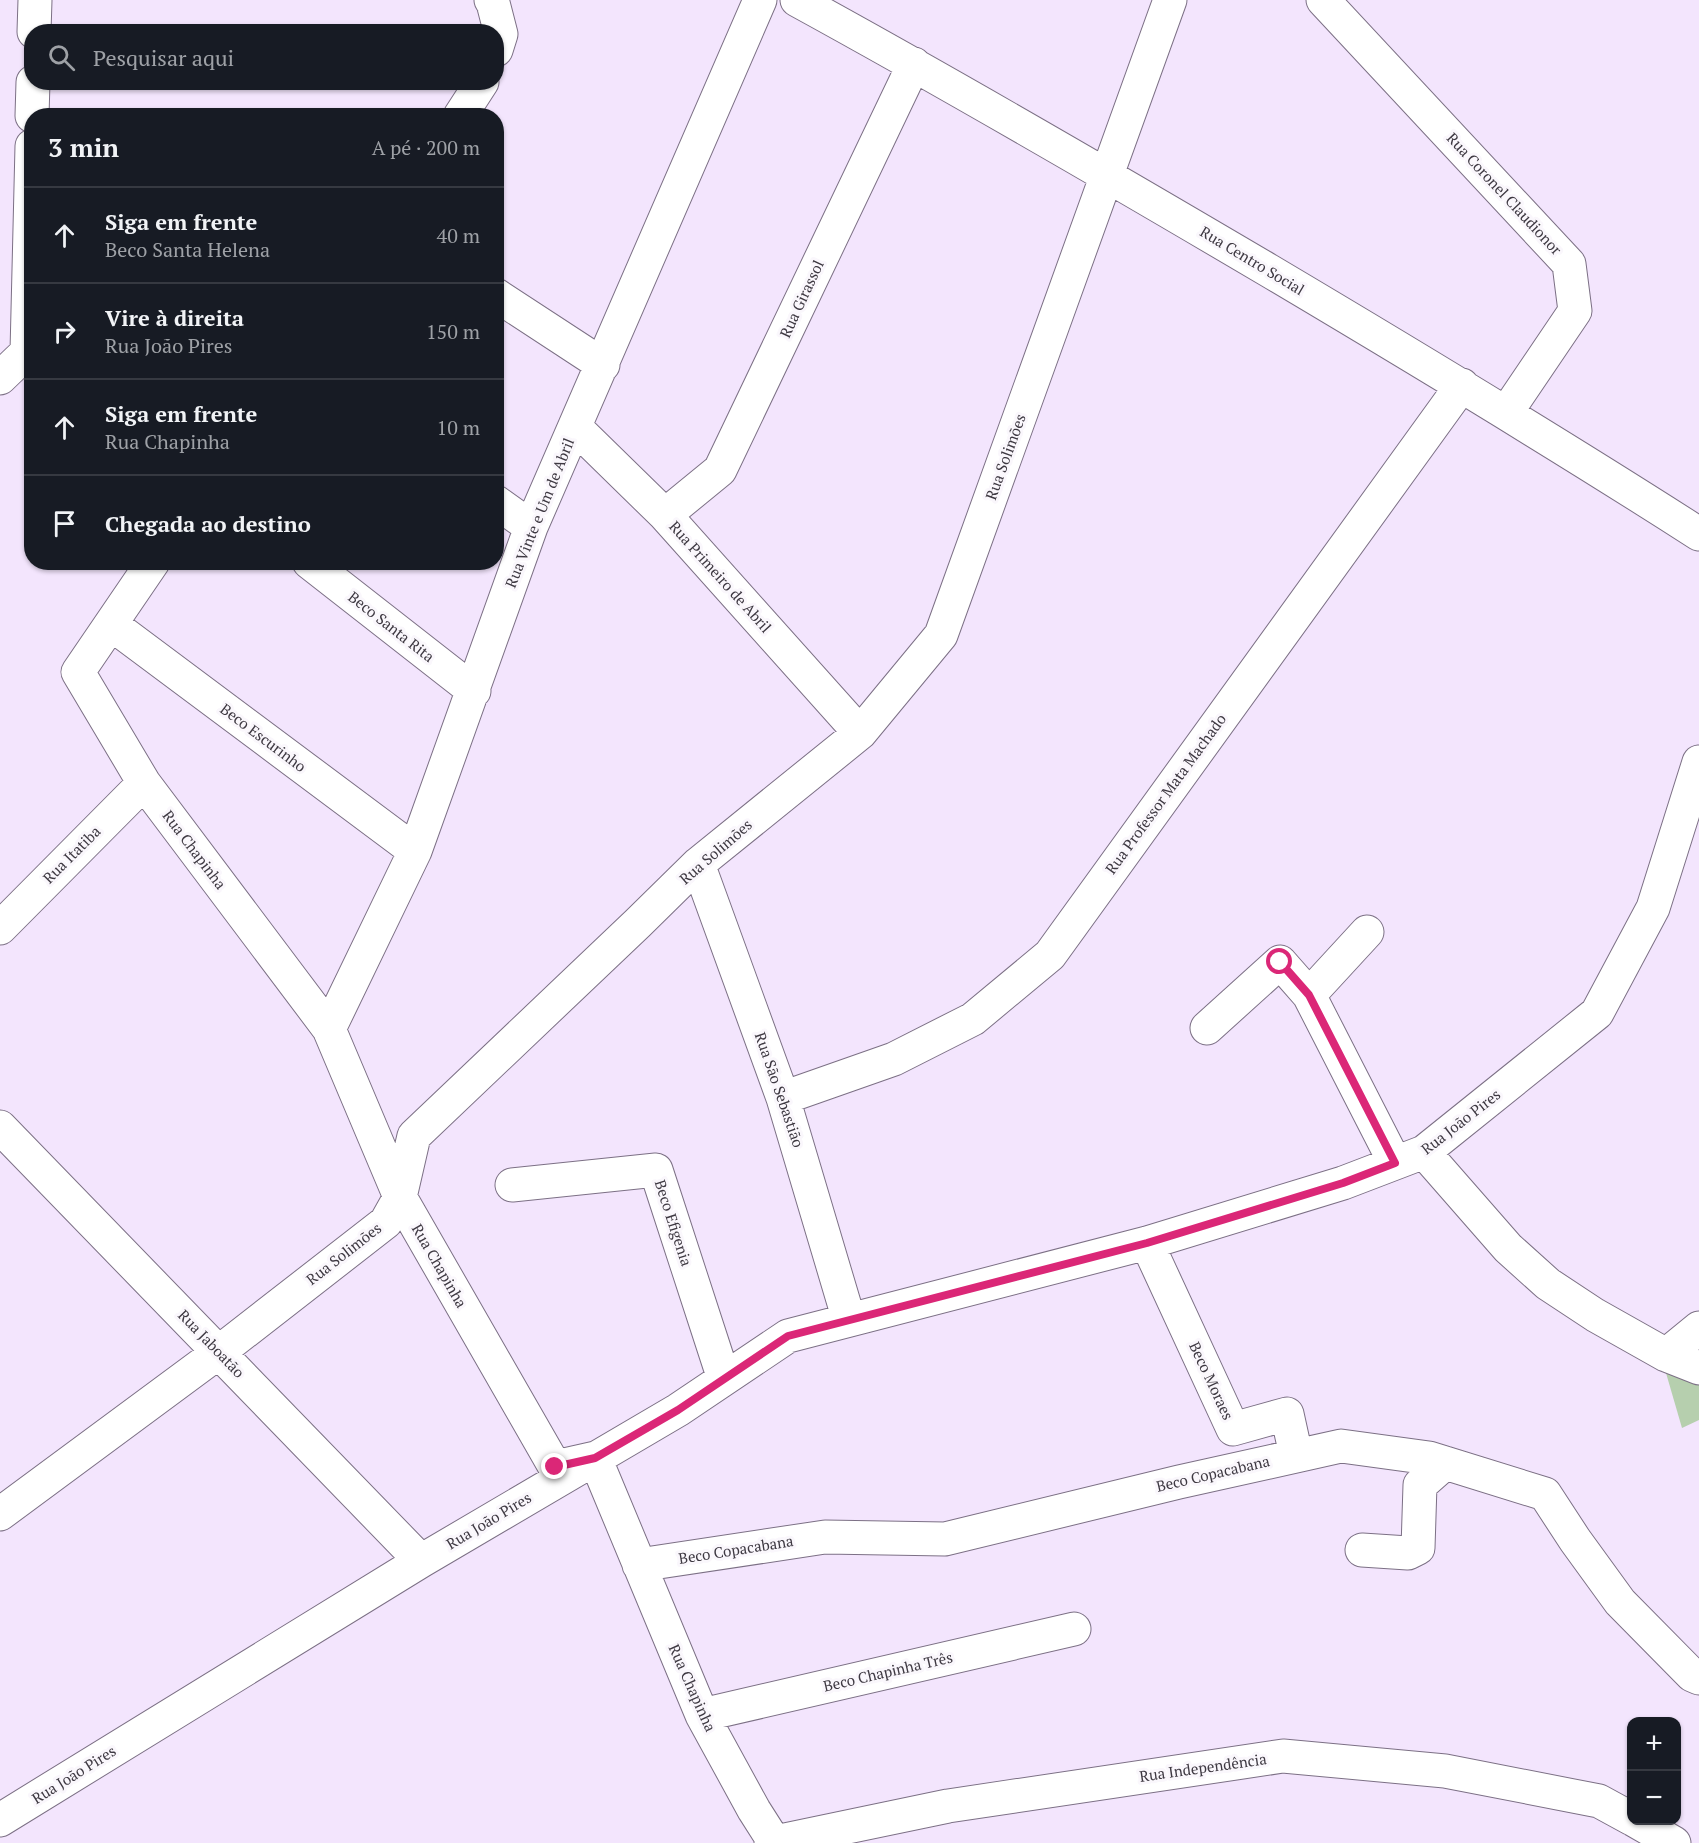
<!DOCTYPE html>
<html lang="pt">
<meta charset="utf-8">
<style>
:root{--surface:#171b24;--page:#20242c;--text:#f1f3f6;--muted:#9ea1a6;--line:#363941}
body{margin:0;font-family:"PT Serif",serif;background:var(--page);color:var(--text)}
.controls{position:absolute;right:18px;bottom:18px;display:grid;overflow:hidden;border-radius:12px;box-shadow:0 2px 4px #0004}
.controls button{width:54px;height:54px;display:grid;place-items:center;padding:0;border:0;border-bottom:2px solid var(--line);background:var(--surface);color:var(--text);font:30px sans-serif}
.stop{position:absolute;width:18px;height:18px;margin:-14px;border:4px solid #db2777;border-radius:50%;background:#fff}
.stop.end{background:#db2777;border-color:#fff;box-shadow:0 2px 6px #0008}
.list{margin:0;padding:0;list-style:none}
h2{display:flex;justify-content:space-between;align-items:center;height:78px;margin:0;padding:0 24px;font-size:26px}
h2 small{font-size:20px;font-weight:400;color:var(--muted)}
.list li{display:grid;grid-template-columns:39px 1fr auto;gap:18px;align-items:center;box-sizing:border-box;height:96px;padding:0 24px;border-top:2px solid var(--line)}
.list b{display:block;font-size:22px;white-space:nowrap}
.list p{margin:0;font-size:20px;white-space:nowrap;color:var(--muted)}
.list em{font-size:20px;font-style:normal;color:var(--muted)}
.icon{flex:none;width:33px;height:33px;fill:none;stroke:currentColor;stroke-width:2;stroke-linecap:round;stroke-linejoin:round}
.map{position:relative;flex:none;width:1699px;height:1843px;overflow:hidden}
.search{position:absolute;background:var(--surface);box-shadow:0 2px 4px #0004;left:24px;top:24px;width:480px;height:66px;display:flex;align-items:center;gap:15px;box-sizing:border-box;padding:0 21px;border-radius:24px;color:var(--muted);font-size:22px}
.panel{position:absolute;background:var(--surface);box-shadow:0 2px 4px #0004;left:24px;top:108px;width:480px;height:462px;border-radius:24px}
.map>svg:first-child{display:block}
</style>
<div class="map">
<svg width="1699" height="1843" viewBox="0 0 1699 1843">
<rect width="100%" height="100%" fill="#f3e5fd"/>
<!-- green -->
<path fill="#b6cfae" d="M1666,1373l33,9v38l-17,8z"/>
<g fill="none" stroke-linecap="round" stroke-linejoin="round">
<!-- minor casing -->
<g stroke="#7c7085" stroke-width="35">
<path id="minor" d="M491,0l2,3 8,31 -5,16
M797,0c159,87 315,178 471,270 145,86 289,173 431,264
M1323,0l246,264 6,47 -69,102
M34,32l1,-32
M32,116l1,-34
M460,116l22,-34
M496,295l107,70
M0,378l27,-26 5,-206
M575,427l90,88 195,218
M496,502l35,25
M665,515l55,-45 194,-406
M153,562l-75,110 66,111 185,246 71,168 155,270 40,-9 107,257 52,95 21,33
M309,562l165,129
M111,624l304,227
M698,864l85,234 66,222
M0,928l144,-145
M1309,995l58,-63
M1207,1028l73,-66 29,33 86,168
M329,1029l86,-178 116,-324 229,-527
M783,1098l111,-39 79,-40 77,-64 412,-570
M0,1127l421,434
M1424,1152l84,96 40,36 47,31 71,40 33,13
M512,1185l144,-15 68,209
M1147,1243l86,186 54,-15 9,41
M1666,1355l33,-27
M0,1514l219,-162 167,-130 14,-25 14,-61 224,-213 60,-59 162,-131 81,-98 229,-635
M1362,1550l46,3 10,-5 2,-63 25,-22
M639,1565l186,-28 120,2 234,-57 162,-36 88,12 116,36 30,46 45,62 72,73 7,3
M702,1715l372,-86
M0,1820l421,-259 257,-151 110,-74 359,-93 196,-60 81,-31 173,-139 56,-105 46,-146
M1634,1820l40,23
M771,1843l177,-37 335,-50 162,15 154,30 33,18"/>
</g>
<!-- minor -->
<use href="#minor" stroke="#fff" stroke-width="33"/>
</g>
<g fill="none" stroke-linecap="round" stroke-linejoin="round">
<!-- route -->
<path stroke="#db2777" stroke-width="8" d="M555,1467l40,-9 83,-48 110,-74 359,-93 196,-60 52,-20 -86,-168 -29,-33"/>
</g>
<g text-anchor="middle" stroke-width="6" stroke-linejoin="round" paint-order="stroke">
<!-- street labels -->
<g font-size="15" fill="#3e3942" stroke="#faf7fc">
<text transform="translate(1504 194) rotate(47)" y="5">Rua Coronel Claudionor</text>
<text transform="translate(1252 261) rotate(31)" y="5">Rua Centro Social</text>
<text transform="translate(802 299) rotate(-65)" y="5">Rua Girassol</text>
<text transform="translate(1006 457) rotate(-70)" y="5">Rua Solimões</text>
<text transform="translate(540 513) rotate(-68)" y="5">Rua Vinte e Um de Abril</text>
<text transform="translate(720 577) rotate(48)" y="5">Rua Primeiro de Abril</text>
<text transform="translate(391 627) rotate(38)" y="5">Beco Santa Rita</text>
<text transform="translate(263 738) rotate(37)" y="5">Beco Escurinho</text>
<text transform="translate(1166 794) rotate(-54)" y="5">Rua Professor Mata Machado</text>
<text transform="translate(194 850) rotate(53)" y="5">Rua Chapinha</text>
<text transform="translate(716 852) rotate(-41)" y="5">Rua Solimões</text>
<text transform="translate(72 855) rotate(-45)" y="5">Rua Itatiba</text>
<text transform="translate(779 1090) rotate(71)" y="5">Rua São Sebastião</text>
<text transform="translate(1461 1122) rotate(-38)" y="5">Rua João Pires</text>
<text transform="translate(673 1223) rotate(72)" y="5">Beco Efigenia</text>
<text transform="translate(344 1254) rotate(-38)" y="5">Rua Solimões</text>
<text transform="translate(439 1266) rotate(60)" y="5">Rua Chapinha</text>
<text transform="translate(211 1344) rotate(46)" y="5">Rua Jaboatão</text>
<text transform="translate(1211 1381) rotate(65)" y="5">Beco Moraes</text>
<text transform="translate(1213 1474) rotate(-13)" y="5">Beco Copacabana</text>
<text transform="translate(489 1521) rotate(-31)" y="5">Rua João Pires</text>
<text transform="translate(736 1550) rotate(-9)" y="5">Beco Copacabana</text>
<text transform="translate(888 1672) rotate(-13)" y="5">Beco Chapinha Três</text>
<text transform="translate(692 1688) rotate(66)" y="5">Rua Chapinha</text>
<text transform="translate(1203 1768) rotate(-8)" y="5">Rua Independência</text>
<text transform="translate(74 1775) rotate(-32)" y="5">Rua João Pires</text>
</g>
</g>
</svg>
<div class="controls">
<button>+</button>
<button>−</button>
</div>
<div class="stop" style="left:1280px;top:962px"></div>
<div class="stop end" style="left:555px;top:1467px"></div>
<div class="search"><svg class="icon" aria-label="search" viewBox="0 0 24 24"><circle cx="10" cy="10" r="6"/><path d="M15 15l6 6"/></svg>Pesquisar aqui</div>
<section class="panel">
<h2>3 min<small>A pé · 200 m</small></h2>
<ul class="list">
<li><svg class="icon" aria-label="ahead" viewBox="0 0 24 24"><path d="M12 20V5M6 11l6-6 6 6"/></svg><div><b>Siga em frente</b><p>Beco Santa Helena</p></div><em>40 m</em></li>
<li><svg class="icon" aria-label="right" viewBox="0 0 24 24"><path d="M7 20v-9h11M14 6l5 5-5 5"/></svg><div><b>Vire à direita</b><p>Rua João Pires</p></div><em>150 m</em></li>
<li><svg class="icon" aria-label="ahead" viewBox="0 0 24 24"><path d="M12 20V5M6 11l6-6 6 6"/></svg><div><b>Siga em frente</b><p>Rua Chapinha</p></div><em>10 m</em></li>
<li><svg class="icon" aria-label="arrive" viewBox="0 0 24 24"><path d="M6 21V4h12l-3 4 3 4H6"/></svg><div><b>Chegada ao destino</b></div></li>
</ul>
</section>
</div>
